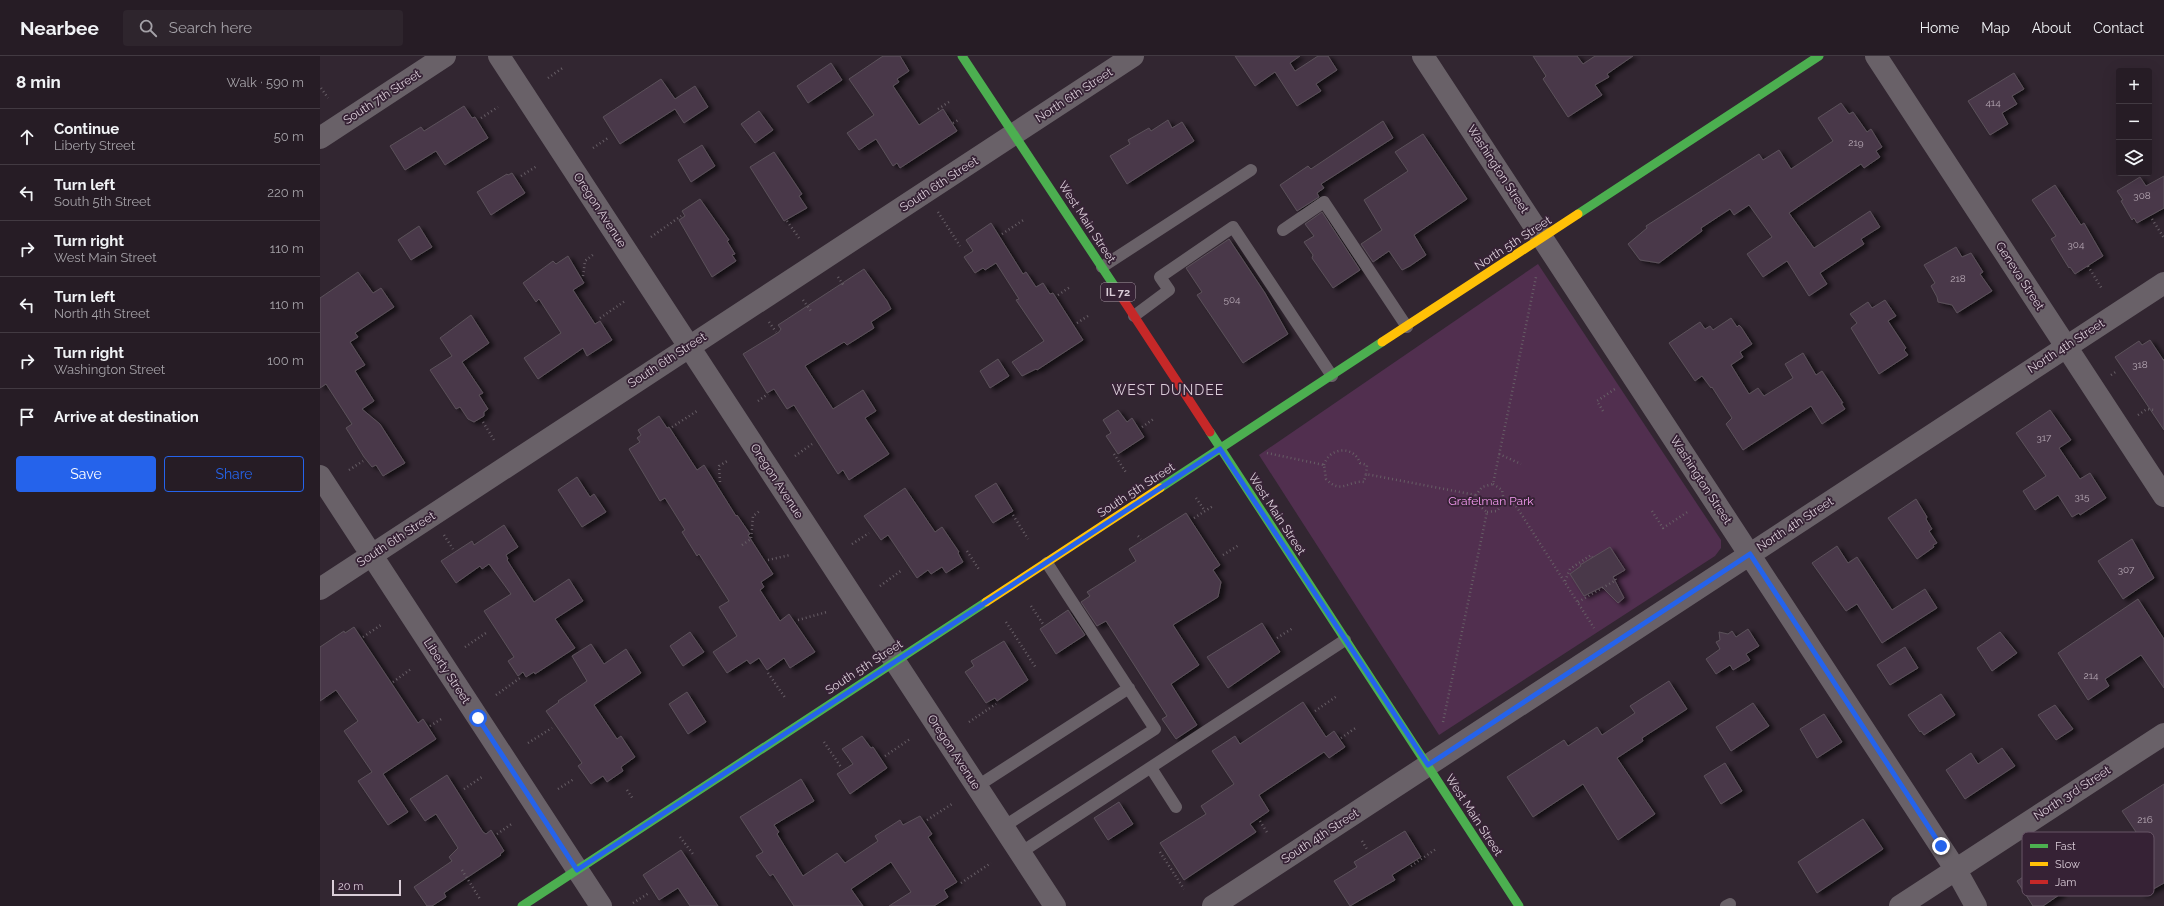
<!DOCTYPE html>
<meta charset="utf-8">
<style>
:root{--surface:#261c25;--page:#2e252d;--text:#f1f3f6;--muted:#a4a1a7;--line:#423a42;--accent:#2563eb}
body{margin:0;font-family:Raleway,sans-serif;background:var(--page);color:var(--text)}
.controls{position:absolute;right:12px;top:12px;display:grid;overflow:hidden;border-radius:4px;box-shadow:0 4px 16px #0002}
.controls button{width:36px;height:36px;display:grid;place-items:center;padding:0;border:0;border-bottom:1px solid var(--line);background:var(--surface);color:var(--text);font:20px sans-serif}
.scale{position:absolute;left:12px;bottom:10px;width:69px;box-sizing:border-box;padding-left:4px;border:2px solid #dacdd8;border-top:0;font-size:11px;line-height:14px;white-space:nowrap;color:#dacdd8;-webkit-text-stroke:3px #362235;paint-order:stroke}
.stop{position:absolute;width:12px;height:12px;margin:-9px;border:3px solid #2563eb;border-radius:50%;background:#fff}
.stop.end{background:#2563eb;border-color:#fff;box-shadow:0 1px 4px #0008}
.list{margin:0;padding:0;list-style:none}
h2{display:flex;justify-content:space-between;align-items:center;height:52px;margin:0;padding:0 16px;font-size:17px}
h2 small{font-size:13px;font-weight:400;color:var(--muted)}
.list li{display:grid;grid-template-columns:26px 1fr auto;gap:12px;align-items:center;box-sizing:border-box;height:56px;padding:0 16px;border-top:1px solid var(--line)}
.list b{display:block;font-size:15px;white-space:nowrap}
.list p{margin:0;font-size:13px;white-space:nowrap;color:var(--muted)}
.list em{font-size:13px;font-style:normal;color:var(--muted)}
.actions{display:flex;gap:8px;padding:12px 16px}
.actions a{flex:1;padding:9px 0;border:1px solid var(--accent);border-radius:4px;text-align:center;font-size:14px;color:var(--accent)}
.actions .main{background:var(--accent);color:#fff}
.icon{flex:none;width:22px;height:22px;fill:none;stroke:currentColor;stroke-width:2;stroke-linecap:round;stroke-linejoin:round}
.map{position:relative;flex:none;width:1844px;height:850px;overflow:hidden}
header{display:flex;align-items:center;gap:24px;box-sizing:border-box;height:56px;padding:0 20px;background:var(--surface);border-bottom:1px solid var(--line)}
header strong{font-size:19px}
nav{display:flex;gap:22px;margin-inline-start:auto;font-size:14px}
.search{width:280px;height:36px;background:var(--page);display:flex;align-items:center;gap:10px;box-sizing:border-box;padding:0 14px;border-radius:4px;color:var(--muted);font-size:15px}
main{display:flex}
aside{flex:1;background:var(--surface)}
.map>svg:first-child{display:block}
</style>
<header>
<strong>Nearbee</strong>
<div class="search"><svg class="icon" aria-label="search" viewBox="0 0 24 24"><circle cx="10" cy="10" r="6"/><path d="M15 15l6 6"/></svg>Search here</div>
<nav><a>Home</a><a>Map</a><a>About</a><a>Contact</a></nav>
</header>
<main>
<aside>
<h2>8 min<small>Walk · 590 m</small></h2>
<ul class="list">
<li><svg class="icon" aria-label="ahead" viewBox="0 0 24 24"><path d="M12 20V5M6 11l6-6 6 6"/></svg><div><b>Continue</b><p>Liberty Street</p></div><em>50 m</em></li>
<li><svg class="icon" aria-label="left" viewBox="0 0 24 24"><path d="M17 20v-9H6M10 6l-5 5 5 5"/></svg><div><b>Turn left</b><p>South 5th Street</p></div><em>220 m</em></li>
<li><svg class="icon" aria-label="right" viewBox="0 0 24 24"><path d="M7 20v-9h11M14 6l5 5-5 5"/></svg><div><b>Turn right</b><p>West Main Street</p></div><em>110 m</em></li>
<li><svg class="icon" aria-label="left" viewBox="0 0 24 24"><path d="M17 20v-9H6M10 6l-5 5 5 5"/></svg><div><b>Turn left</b><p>North 4th Street</p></div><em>110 m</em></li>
<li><svg class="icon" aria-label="right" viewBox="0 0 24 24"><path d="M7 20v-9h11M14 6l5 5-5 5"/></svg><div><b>Turn right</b><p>Washington Street</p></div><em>100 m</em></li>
<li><svg class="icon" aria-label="arrive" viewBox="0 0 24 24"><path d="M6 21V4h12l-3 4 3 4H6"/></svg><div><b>Arrive at destination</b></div></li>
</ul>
<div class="actions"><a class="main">Save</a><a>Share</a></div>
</aside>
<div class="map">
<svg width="1844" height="850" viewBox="0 0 1844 850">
<defs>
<filter id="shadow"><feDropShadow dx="4.5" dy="2.5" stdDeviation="2" flood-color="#0009"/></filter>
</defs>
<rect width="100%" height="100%" fill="#322631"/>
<!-- green -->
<path fill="#512f4f" d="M1218,208l183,276v8l-6,8 -276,179 -180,-280z"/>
<!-- building -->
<path fill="#4a394a" stroke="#5b515a" filter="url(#shadow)" d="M563,0h17l9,15 -12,8 2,3 -6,4 26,39 24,-16 14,22 -57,37 -3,-5 -4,3 -17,-27 -17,11 -12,-17 27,-18 -25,-36z
M915,0h65l-10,7 5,8 23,-15h10l9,14 -21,14 5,7 -24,15 -22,-34 -20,14z
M1213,0h44l6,8 12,-8h38l-26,18 2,3 -14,8 7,10 -34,22 -25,-38 3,-3z
M511,7l11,17 -34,23 -11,-17z
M1694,17l10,16 -12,7 5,8 -15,9 6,11 -18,11 -22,-34z
M341,23l14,20 20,-13 13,21 -24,16 -9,-14 -55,35 -17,-27z
M1521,47l8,11 4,-2 14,20 4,-3 11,18 -6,4 4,6 -16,11 -3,-4 -72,49 25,35 56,-37 10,16 -19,12 3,5 -44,29 7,11 -18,12 -22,-35 -24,16 -16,-23 25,-17 -23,-32 -15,10 -4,-6 -29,19 1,3 -43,32 -19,-3 -12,-16 19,-16 -1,-2 113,-72 4,6 16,-10 12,19 42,-28 -15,-23z
M144,50l8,12 3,-1 13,21 -43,27 -9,-14 -31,19 -15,-24 31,-19 3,4z
M439,55l14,19 -18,13 -14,-19z
M848,64l4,8 10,-6 12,19 -67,43 -17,-28 20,-12 -2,-4 21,-12 2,3z
M1063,65l10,17 -72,46 3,4 -7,5 2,4 -22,14 -17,-26 28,-19 3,3z
M1103,78l44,65 -53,36 12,20 -16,11 -8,4 -13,-19 -16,11 -12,-18 21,-14 -18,-30 44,-29 -13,-19z
M382,89l13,21 -24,16 -13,-22z
M454,96l28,42 -3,2 8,12 -23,13 -34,-54z
M192,117l13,20 -34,22 -14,-23 30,-18 1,1z
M1844,120v32l-27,15 -3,-5 -2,2 -11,-19 2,-1 -6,-9 23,-14 6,9z
M1735,129l26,40 3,-2 19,33 -28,18 -5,-7 -1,1 -18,-29 5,-3 -24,-36z
M380,143l29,41 -2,1 8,13 -3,1 4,6 -24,16 -33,-57 6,-4 -3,-5z
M1002,156l38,58 -27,18 -21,-30 1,-3 -9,-13 10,-6 -9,-12z
M671,167l32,51 3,-2 10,15 7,-4 7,11 3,-1 30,47 -46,30 -1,-1 -14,7 -10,-14 32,-21 -28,-41 3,-1 -23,-36 -11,7 -2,-2 -8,5 -11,-16 9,-6 -7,-11z
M99,170l13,21 -21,13 -13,-20z
M909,183l36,54 23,41 -45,29 -46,-68 5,-3 -16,-24z
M1636,191l6,10 9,-4 12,19 -3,2 12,17 -35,22 -5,-8 -14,-3 -1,-5 -6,-11 4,-3 -11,-18z
M248,200l16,27 -11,7 22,34 5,-3 12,19 -25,16 -4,-8 -45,31 -14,-21 37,-25 -22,-34 -3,3 -13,-19 30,-22 3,3z
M544,213l23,32 4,8 -20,13 3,6 -27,17 -3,-3 -39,24 28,43 30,-19 13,21 -11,7 24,36 -40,26 -6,-10 -5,4 -44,-69 -7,4 -13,-20 -7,4 -24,-39 36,-22 2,-3 -3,-4z
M38,216l15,21 8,-5 13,19 -39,26 3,4 -8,5 15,23 -10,6 19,30 -12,8 18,15 25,39 -22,13 -7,-11 -4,2 -8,-10 -18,-29 6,-4 -26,-40 -6,4v-90z
M1565,244l11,16 -8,5 18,27 -2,2 4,5 -29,19 -28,-46 6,-5 -7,-9 18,-12 4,6z
M151,259l18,28 -27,19 21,31 -4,2 9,14 -4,3v4l-10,6 -6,-3 -8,-12 -4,2 -26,-39 22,-14 -12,-18z
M1411,262l6,9 2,-2 2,2 11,17 -12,8 3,5 -12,8 18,29 9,-6 6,8 29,-18 -8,-14 18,-11 13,22 6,-4 21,32h-2l4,6 -23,15 -11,-18 -68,44 -17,-26 6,-6 -20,-31 -1,1 -9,-12 -7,5 -26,-38 31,-21 5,7 5,-3 3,4z
M1830,284l14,21v69l-49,-73 24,-16 3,4z
M678,303l11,17 -19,12 -10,-17z
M798,354l9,12 5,-4 12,19 -26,17 -12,-18 5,-3 -8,-13z
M1730,354l21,30 -12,8 21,31 10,-6 16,25 -26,17 -1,-2 -7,4 -14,-22 -23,15 -12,-19 23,-15 -30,-43z
M339,360l8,12 2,-1 28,43 7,-5 32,51 1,-1 13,19 -2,1 25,39 -12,8 3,5 -4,3 20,31 9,-7 26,38 -25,16 -6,-10 -17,12 -8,-12 -9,6 -3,-4 -20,13 -14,-21 24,-16 -18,-29 10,-6 -30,-47 -2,2 -15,-24 3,-2 -20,-32 -5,3 -31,-52 11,-7 -3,-4 4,-3 -3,-5z
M257,421l13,20 4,-3 12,18 -24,15 -24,-37z
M676,427l17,28 -20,12 -18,-27z
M585,432l30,44 7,-5 17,25 -1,1 5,9 -17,11 -4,-6 -11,7 -3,-4 -11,8 -29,-43 -7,5 -17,-24z
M1596,443l11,18 -1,2 6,10 -3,2 8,12 -4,2 1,2 -17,12 -29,-41z
M866,457l34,52 -7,5 8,12 -3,15 -45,28 26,40 -28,19 26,41 -21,14 -14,-20 5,-3 -61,-95 -9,5 -16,-24 9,-6 -3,-4 49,-31 -7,-12z
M184,469l14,22 -12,8 2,4 -1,1 27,42 35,-23 14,22 -28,18 20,29 -40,26 -1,-2 -8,5 -3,-5 -5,4 -10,-15 6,-4 -30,-46 27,-17 -22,-30 -7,5 -2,-3 -24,17 -15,-22 31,-20 2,4z
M1812,483l22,39 -31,21 -25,-38z
M1517,490l11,17 9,-6 35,53 33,-21 12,19 -55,35 -25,-39 -11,7 -34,-48z
M1290,491l15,23 -12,7 11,21 -6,5 -16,-16 -18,9 -14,-22 11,-8 -1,-1z
M1818,543l26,40v49l-23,-33 -36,24 4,7 -21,14 -30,-47z
M748,554l17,25 -29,19 -16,-25z
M942,567l18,29 -52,36 -21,-31z
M34,571l64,96 5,-4 13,20 -53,35 25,38 -20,13 -30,-44 14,-9 -28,-41 14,-10 -22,-31 -16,11v-54l24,-16 1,2z
M1428,573l11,17 -13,8 4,6 -17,10 -3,-5 -14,9 -10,-15 14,-10 -4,-7 4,-2 -1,-8 9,2 4,-3 4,6z
M370,576l14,20 -21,14 -13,-20z
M1680,576l17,21 -25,18 -15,-23z
M684,585l24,39 -31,21 -2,-3 -9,5 -21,-31 9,-6 -3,-5z
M271,588l13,20 22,-15 15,24 -47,32 23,34 4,-3 14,21 -14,10 2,4 -16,11 -4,-6 -12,8 -13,-18 4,-3 -36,-52 13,-9 -1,-1 29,-20 -15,-25z
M1585,591l13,21 -28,17 -13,-20z
M1349,625l18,28 -45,29 1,3 -26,17 38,56 -37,26 -35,-56 -50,33 -26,-40 57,-37 4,6 29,-19 5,8 33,-22 -5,-7z
M367,636l19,30 -18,12 -19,-30z
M1621,638l14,21 -31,20 -3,-4 -1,1 -12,-17z
M983,646l23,35 8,-6 11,16 -16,11 -5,-6 -65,43 10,16 -19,13 6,8 -72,48 -24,-37 46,-29 -5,-8 33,-22 -22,-33 23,-15 5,8z
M1433,647l16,23 -38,25 -15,-24z
M1735,649l18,24 -17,11 -18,-25z
M1504,658l18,28 -25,16 -17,-29z
M542,680l9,12 2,-1 14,21 -37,26 -13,-20 16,-10 -11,-15z
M1682,692l13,18 -50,33 -19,-29 25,-17 7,11z
M1405,707l17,28 -21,13 -17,-28z
M127,719l36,57 3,2 5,-4 13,21 -4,3 1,1 -57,38 2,4 -14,9h-5l-13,-19 38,-26 -3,-4 9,-9 -22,-34 -11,7 -15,-22z
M481,723l13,22 -40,24 5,7 -2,2 26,42 34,-23 8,10 33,-22 -3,-5 25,-16 3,5 17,-9 12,18 -4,3 29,45 -13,8 4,7 -14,9h-45l22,-14 -20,-30 -40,27 12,17h-69l-21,-32 -3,2 -14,-20 7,-4 -23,-35z
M1844,728v99l-21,12 -13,-22 24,-14 -32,-48z
M799,746l14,22 -25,16 -14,-22z
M1543,763l20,30 -66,44 -19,-31z
M1085,775l16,26 -29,18 3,5 -45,26 -16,-25 23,-14 -3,-5z
M361,794l37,56h-28l-12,-18 -19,12 -16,-25z
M1723,808l19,29 -19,13h-10l-16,-25z"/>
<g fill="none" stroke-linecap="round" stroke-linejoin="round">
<!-- path -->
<path stroke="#675e66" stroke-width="2.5" stroke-dasharray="1 3" stroke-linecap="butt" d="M228,22l16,-11
M1,32l7,10
M618,53l11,-7
M161,62l17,-11
M633,67l7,-4
M273,92l15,-10
M201,120l16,-10
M618,156l22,34
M1832,163l12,19
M467,165l12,17
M682,178l23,-15
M331,181l30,-21
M1768,210l14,23
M263,220l2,-15 9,-7
M518,221l6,9
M738,239l12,-8
M483,244l8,11
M280,262l25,-17
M449,266l7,10
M757,267l11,-7
M1843,304l1,-1
M1791,319l6,-4
M438,345l10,-7
M1283,355l-6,-10 18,-12
M1818,359l9,-6 8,1
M163,366l11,18
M352,371l25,-16
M822,371l13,-9
M947,397l57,12 2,14c15,16 23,1 38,3l2,-8 110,21
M794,398l13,20
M1179,398l22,10
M475,400l17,-12
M1004,409c5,-18 30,-20 36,-2l7,2 -1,9
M29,414l14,-9
M400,426l-1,-16 10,-6
M1173,428l9,6 2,12 11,3 3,4 76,119
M876,442l9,13
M1332,455l11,17 26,-17
M1167,456l10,-1 7,-9
M693,459l15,24
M874,462l19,-12
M124,479l9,14
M818,480l3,3
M532,488l17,-11
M422,489l9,-6 2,-23 8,-6
M647,495l13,20
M903,499l16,-10
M448,504l22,-5
M1245,525l5,-12 21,-14 1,2
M560,530l22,-16
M1258,546l38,-22 -2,-4
M711,550l12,18
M478,564l29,-8
M686,566l30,46
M43,581l18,-12
M957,582l16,-10
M145,591l21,-14
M448,617l18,26
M73,626l18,-13
M176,639l24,-17
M995,655l22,-15
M649,666l27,-18
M1123,666l44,-210 -10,-8 -1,-9 6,-8 11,-3 43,-207
M110,670l13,-8
M1021,682l16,-11
M504,686l17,25
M208,687l24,-15
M565,700l25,-17
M144,733l18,-12
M238,733l16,-10
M307,734l6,9
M607,764l25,-16
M940,765l8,13
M177,778l16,-11
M360,781l13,17
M1042,785l6,10
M840,796l24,37
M1091,810l25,-17
M142,814l18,29
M641,827l30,-20
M313,847l16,-10"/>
<!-- lane -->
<path stroke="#696168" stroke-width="12" d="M963,174l41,-28 83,125
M782,211l149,-97
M814,260l35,-26 -9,-13 73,-50 99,149
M831,712l25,39
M656,731l153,-99
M683,771l152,-98 -108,-166
M700,797l325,-213
M1406,850l4,-2"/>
<!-- street -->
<path stroke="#696168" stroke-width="22" d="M179,0l556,850
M1103,0l533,814 20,36
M1556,0l288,440
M0,82l125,-82
M0,420l281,430
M0,533l813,-533
M893,850l951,-623
M1580,850l264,-172"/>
<!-- fast -->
<path stroke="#4caf50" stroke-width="9" d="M642,0l155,234
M1258,158l241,-158
M890,376l309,474
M840,432l222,-146
M202,850l464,-304"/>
<!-- slow -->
<path stroke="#ffc107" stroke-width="9" d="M1062,286l196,-128
M666,546l174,-114"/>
<!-- jam -->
<path stroke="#c62828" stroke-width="9" d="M797,234l93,142"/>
</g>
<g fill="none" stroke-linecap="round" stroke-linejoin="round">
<!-- route -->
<path stroke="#2563eb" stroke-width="5" d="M158,662l99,152 643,-421 208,316 322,-211 191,292"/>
</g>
<g text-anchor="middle" stroke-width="3.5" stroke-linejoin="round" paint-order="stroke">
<!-- number labels -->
<g font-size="10" fill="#b6a8b4">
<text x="1673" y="50">414</text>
<text x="1536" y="90">219</text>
<text x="1822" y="143">308</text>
<text x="1756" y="192">304</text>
<text x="1638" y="226">218</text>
<text x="912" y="247">504</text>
<text x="1820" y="312">318</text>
<text x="1724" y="385">317</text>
<text x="1762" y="444">315</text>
<text x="1806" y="517">307</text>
<text x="1771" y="623">214</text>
<text x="1825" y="767">216</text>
</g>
<!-- shield labels -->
<rect fill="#362235" stroke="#a99aa7" stroke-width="1" x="781" y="227" width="34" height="18" rx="3"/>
<g font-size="11" font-weight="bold" fill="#dacdd8">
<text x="798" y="240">IL 72</text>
</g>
<!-- street labels -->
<g font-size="12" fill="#dacdd8" stroke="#362235">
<text transform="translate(754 39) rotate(-33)" y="4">North 6th Street</text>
<text transform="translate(62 41) rotate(-33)" y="4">South 7th Street</text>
<text transform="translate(1178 113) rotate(57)" y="4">Washington Street</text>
<text transform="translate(619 128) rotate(-33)" y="4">South 6th Street</text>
<text transform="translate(280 154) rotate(57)" y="4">Oregon Avenue</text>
<text transform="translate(767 166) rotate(57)" y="4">West Main Street</text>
<text transform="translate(1193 187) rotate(-33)" y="4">North 5th Street</text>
<text transform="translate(1700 220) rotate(57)" y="4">Geneva Street</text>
<text transform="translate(1746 290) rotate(-33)" y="4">North 4th Street</text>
<text transform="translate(347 304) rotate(-33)" y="4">South 6th Street</text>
<text transform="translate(1381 424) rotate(57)" y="4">Washington Street</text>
<text transform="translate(457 425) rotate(57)" y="4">Oregon Avenue</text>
<text transform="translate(816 434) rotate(-33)" y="4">South 5th Street</text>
<text transform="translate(957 458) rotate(57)" y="4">West Main Street</text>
<text transform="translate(1475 468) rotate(-33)" y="4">North 4th Street</text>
<text transform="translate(76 483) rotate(-33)" y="4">South 6th Street</text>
<text transform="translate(544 611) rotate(-33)" y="4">South 5th Street</text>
<text transform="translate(127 615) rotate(57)" y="4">Liberty Street</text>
<text transform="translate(634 696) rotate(57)" y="4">Oregon Avenue</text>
<text transform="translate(1752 737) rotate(-33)" y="4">North 3rd Street</text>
<text transform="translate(1154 759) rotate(57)" y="4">West Main Street</text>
<text transform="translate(1000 780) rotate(-33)" y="4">South 4th Street</text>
</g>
<!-- park labels -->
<g font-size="12" fill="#f69cf2" stroke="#362235">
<text x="1171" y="449">Grafelman Park</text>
</g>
<!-- quarter labels -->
<g font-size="14" letter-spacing="1" fill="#dacdd8" stroke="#362235">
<text x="848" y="339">WEST DUNDEE</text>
</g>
</g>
<!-- legend -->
<rect x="1702" y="776" width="132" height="64" rx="6" fill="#362235" stroke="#675566" stroke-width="1"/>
<rect x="1710" y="788" width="18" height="4" fill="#4caf50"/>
<rect x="1710" y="806" width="18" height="4" fill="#ffc107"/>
<rect x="1710" y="824" width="18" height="4" fill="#c62828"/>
<g font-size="11" fill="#dacdd8">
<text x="1735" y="794">Fast</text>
<text x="1735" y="812">Slow</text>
<text x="1735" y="830">Jam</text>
</g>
</svg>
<div class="controls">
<button>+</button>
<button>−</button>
<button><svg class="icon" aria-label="layers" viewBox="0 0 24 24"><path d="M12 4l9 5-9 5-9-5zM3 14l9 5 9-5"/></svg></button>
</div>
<div class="scale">20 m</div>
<div class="stop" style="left:158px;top:662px"></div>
<div class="stop end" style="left:1621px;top:790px"></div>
</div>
</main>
